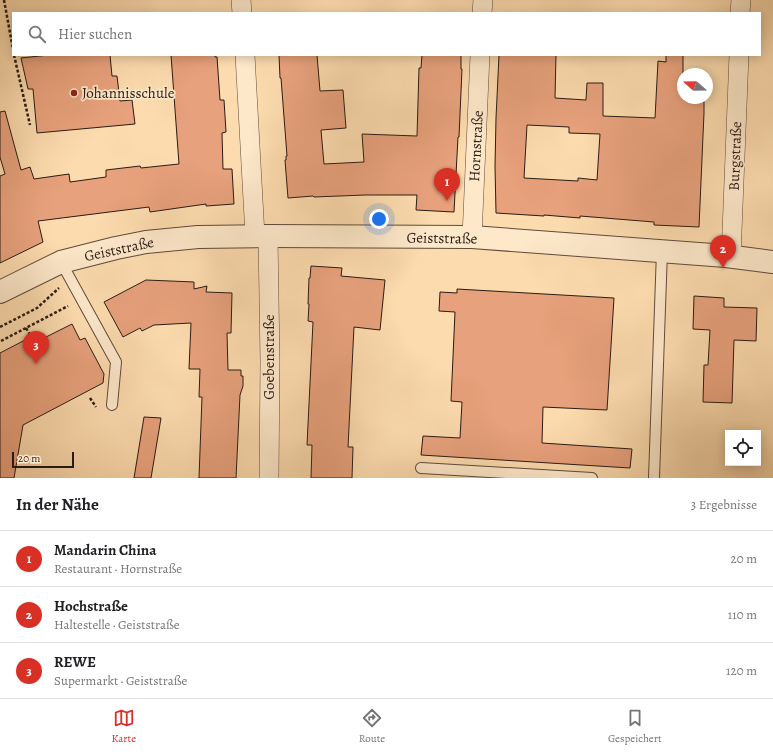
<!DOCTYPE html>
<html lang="de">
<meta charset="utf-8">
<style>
:root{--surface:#fff;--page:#f6f6f6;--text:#202124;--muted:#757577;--line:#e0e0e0;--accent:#d93025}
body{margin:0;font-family:Alegreya,serif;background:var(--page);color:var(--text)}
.controls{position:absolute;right:12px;bottom:12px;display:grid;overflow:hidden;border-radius:0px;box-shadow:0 2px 10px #0003}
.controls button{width:36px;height:36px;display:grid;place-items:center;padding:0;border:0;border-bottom:1px solid var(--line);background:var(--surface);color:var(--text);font:20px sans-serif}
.compass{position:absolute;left:677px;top:68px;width:36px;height:36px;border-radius:50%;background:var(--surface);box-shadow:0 2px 10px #0003;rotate:290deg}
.scale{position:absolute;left:12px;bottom:10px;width:62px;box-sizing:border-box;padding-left:4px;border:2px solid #2b1b14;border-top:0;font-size:11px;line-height:14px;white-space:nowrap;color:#2b1b14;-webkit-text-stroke:3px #fde8ca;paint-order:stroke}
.you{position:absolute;left:379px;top:219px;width:14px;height:14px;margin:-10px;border:3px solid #fff;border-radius:50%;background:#1a73e8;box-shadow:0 0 0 6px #1a73e833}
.badge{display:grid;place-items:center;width:26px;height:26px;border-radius:50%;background:var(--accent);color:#fff;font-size:13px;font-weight:700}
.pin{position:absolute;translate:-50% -33px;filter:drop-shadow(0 1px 2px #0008)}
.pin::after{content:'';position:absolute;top:21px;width:14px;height:12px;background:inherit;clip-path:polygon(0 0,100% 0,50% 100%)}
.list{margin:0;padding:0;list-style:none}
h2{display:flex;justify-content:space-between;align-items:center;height:52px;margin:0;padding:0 16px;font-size:17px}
h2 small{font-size:13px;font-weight:400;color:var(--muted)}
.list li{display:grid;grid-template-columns:26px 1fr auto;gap:12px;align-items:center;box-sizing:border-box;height:56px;padding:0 16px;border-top:1px solid var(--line)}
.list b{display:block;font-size:15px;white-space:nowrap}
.list p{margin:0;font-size:13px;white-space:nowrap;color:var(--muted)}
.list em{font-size:13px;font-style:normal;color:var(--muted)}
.icon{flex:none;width:22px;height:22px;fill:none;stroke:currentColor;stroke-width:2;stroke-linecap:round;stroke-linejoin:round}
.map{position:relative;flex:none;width:773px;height:478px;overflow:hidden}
.search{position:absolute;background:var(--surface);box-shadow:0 2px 10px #0003;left:12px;right:12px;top:12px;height:44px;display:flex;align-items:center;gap:10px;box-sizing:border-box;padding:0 14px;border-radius:0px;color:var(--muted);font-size:15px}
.sheet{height:220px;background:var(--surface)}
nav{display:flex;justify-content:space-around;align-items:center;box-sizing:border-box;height:56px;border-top:1px solid var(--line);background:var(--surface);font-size:11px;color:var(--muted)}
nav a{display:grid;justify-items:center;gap:2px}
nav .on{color:var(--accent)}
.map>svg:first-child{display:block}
</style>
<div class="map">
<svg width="773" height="478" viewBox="0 0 773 478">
<rect width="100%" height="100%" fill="#fcdbae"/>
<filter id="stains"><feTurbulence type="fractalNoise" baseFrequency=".005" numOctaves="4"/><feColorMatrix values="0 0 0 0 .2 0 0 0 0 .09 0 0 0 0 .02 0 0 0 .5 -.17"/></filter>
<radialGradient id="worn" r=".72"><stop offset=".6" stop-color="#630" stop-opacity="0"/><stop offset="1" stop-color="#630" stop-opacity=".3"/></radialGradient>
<!-- building -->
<path fill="#e7a17c" stroke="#2b1b14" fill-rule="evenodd" d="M49,55h61l2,21h5l3,25 12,-1 3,24 -98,9 -4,-44h-5l-7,-31z
M171,55h44v2h2l3,43h4l2,32 -4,1 1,36h9l2,35 -28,2v-2l-56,8 -1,-5 -111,14 5,21 -43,21v-87l5,-2 -5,-17v-45l5,-1 16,59 9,-3 4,12 35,-5 1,8 36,-5v-7l34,-4 1,2 38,-4z
M279,55h38l3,36 23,-1 3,38 -25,2 3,34 40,-2 -2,-28 55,2 2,-68h2l1,-13h39v14h1l-3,68h-1l-4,75 -38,-2 1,-15h-52l-51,2 -1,-1 -25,2 -3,-38h1v-4h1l-6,-78h-1z
M499,55h57l-1,43 31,2 1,-17h16v33l52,2 3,-57 8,1v-7h17v43h21v15l-5,114 -45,-2v-3l-74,-6v2l-36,-3v1l-48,-3 -1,-47 1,-48zM527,125l42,2v6l31,1 -3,46 -19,-2v3l-54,-3z
M311,266l31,2 -1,8 44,4 -5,50 -26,-3 -6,120h5l-1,31h-41l1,-33h-5l6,-123 -5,-1 1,-17h-1l1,-26h1z
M146,280l48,2v7l13,-3 -1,6 26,1 -1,40h-4l1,37h13v6h2v10l-3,9 -4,83h-37l3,-81h-3l1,-28h-11l2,-46 -37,2 -12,6 -2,-3 -17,9 -19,-35z
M457,289l157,9 -7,112 -64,-3 -1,36 90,6 -2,19 -209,-13 2,-19 37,2 2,-36 -11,-1 4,-89 -16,-1 1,-19 17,1z
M694,296l30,2v9l33,1 -1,33 -22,-1 -2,63 -29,-1 1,-37h4l2,-35 -17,-1z
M72,324l8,16 5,-2 19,36 -1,9 -80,42 -9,53h-14v-125l27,-14 3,6z
M144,417l17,1 -10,60h-17z"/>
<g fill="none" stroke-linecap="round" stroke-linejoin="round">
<!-- service casing -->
<g stroke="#5f4b3a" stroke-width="12">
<path id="service" d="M61,262l55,100 -4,43
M421,468l171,10
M654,478l8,-227"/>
</g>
<!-- minor casing -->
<g stroke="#5f4b3a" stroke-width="20">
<path id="minor" d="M241,0l1,13
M482,13l1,-13
M740,13l1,-13
M245,55l10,181
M268,236l2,125 -1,117
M472,237l8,-182
M731,257l8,-202"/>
</g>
<!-- tertiary casing -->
<g stroke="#5f4b3a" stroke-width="24">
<path id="tertiary" d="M0,292l61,-30 55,-14 30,-6 52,-5 70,-1 204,1 254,19 47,6"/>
</g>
<!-- path -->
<path stroke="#2b1b14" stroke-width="2.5" stroke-dasharray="3 2" stroke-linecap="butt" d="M4,0l9,49
M14,55l16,70
M0,327l37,-19 22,-20
M26,328l9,15
M1,341l67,-35
M90,398l6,9"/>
<!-- service -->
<use href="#service" stroke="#fde8ca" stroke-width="10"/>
<!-- minor -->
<use href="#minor" stroke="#fde8ca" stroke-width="19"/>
<!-- tertiary -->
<use href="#tertiary" stroke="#fde8ca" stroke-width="22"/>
</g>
<!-- markers -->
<circle fill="#8f2418" stroke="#fde8ca" stroke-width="1.5" cx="74" cy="93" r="4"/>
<g text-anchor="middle" stroke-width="3.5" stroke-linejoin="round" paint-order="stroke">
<!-- poi labels -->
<g font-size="15" fill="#2b1b14" stroke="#fde8ca" text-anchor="start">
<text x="82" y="98">Johannisschule</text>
</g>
<!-- street labels -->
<g font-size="15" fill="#2b1b14" stroke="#fde8ca">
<text transform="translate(476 146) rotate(-87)" y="5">Hornstraße</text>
<text transform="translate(735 156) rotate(-88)" y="5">Burgstraße</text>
<text transform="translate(442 238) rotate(1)" y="5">Geiststraße</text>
<text transform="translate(119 249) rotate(-12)" y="5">Geiststraße</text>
<text transform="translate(269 357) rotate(-90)" y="5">Goebenstraße</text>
</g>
</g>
<rect width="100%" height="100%" filter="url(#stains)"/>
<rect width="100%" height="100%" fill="url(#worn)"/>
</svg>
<div class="controls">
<button><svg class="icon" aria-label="locate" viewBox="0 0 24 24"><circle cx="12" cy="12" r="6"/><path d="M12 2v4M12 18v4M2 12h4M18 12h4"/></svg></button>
</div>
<svg class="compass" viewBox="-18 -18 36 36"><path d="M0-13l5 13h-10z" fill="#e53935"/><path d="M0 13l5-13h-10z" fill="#757577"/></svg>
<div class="scale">20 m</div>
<div class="you"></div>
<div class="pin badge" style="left:447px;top:201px">1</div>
<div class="pin badge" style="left:723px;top:268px">2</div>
<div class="pin badge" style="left:36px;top:364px">3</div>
<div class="search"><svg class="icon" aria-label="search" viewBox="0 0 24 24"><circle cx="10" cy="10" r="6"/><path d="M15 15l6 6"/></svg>Hier suchen</div>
</div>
<section class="sheet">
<h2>In der Nähe<small>3 Ergebnisse</small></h2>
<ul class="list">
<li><span class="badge">1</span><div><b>Mandarin China</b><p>Restaurant · Hornstraße</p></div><em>20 m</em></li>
<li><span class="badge">2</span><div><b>Hochstraße</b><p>Haltestelle · Geiststraße</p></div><em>110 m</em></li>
<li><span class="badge">3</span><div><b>REWE</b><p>Supermarkt · Geiststraße</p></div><em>120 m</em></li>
</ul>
</section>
<nav>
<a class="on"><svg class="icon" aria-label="map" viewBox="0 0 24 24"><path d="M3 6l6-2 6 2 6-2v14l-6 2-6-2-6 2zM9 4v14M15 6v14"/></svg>Karte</a>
<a><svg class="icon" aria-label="directions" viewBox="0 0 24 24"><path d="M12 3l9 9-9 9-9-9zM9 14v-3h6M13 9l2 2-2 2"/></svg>Route</a>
<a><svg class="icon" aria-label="saved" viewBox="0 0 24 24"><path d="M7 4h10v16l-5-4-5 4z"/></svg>Gespeichert</a>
</nav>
